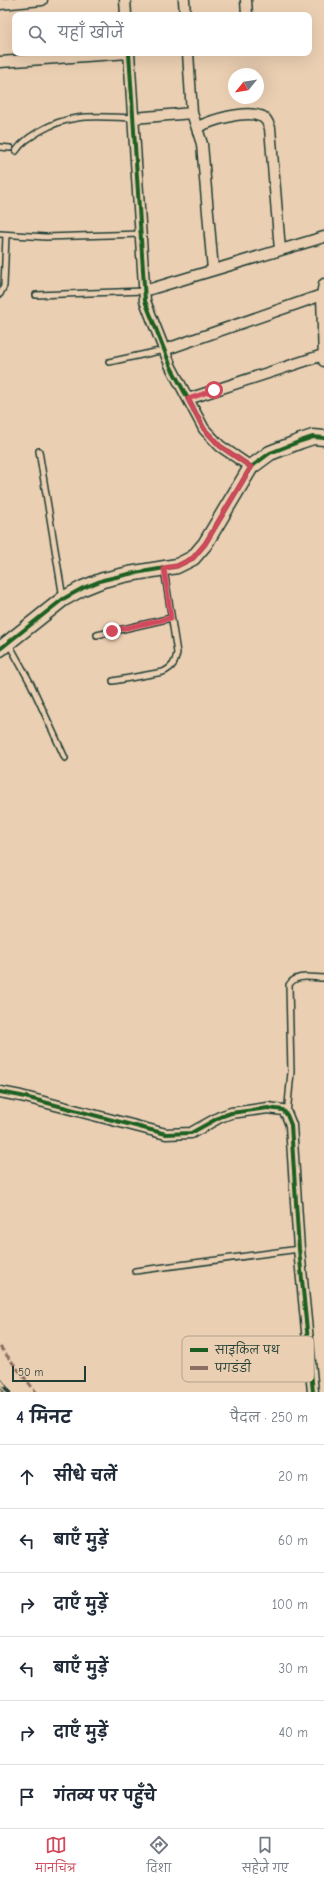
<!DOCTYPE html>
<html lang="hi">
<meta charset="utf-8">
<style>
:root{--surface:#fff;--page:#f6f6f7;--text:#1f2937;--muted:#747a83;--line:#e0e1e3;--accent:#d1495b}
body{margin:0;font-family:"Comic Neue","Playpen Sans Deva",sans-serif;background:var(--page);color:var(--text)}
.compass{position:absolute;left:228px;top:68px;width:36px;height:36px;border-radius:50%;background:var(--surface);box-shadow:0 4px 16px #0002;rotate:240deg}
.scale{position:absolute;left:12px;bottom:10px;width:74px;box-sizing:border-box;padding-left:4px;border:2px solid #1f3d34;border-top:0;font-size:11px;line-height:14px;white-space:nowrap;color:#1f3d34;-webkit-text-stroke:3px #ebcfb2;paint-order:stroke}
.stop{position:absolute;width:12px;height:12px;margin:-9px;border:3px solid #d1495b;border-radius:50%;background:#fff}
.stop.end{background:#d1495b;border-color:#fff;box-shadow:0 1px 4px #0008}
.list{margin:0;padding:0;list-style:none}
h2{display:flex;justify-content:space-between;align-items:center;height:52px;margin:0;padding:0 16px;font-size:17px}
h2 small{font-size:13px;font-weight:400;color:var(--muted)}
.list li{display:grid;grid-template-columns:26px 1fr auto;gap:12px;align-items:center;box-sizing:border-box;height:64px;padding:0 16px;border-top:1px solid var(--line)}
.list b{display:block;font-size:15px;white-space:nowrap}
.list em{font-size:13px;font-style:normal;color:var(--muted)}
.icon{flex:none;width:22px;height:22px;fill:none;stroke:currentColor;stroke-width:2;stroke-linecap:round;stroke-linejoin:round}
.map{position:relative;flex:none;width:324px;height:1392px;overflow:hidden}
.search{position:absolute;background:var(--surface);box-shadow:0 4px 16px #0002;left:12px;right:12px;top:12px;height:44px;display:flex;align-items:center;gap:10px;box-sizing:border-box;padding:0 14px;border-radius:8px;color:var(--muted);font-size:15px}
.sheet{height:436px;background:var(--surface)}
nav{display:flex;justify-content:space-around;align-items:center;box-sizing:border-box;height:56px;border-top:1px solid var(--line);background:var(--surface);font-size:11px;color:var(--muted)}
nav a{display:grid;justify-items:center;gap:2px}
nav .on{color:var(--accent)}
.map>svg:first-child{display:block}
</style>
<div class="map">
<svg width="324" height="1392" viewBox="0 0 324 1392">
<rect width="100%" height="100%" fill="#ebcfb2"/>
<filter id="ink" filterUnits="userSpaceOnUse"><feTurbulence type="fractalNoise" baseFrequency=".025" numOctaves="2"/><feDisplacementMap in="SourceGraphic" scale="8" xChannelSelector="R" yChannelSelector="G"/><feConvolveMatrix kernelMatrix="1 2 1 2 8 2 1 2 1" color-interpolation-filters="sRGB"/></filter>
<g filter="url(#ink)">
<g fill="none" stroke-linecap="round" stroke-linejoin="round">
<!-- lane casing -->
<g stroke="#1f3d34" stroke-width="8">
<path id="lane" d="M0,147l10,1
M16,151c6,-9 14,-14 24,-20 32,-19 58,-14 94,-13
M0,234l46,3 95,-3
M0,294l4,-8 2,-51
M36,295l108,-4
M109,362l55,-12
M39,451l24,147
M97,635l74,-17
M9,644l22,40 34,74
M113,681l50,-9c10,-5 12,-9 14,-19l-13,-84
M287,1115l4,-43 -2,-87c7,-12 23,-7 35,-7
M135,1271l164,-22"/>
</g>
<!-- street casing -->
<g stroke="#1f3d34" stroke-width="13">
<path id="street" d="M125,0l1,15
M184,0l1,15
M246,0l1,15
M0,4l42,-4
M129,53l16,248 26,66 33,62 16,17 31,21
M0,62l129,-9
M192,113l10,31 11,126
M134,118l58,-5 -4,-60
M198,127c14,-7 47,-17 62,-11 6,1 8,7 10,12l10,122
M324,284l-2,11 2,66
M144,291l180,-54
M164,350l158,-55
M188,399l135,-44
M0,1092l21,4 145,38 25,-1 29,-16 11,-4 37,-5 15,2 4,5 4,10 8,124 14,143"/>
</g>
<!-- secondary casing -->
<g stroke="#1f3d34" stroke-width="17">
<path id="secondary" d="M0,649l63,-50 20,-11 20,-8 26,-6 48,-8 16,-8 12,-14 46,-77 19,-14 31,-12 12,-4 11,1"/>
</g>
<!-- lane -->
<use href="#lane" stroke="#ebcfb2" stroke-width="5"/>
<!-- street -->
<use href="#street" stroke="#ebcfb2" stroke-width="10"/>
<!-- secondary -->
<use href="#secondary" stroke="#ebcfb2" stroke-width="14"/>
<!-- rail casing -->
<g stroke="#1f3d34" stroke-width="4.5">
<path id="rail" d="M0,1380l9,12
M0,1390l2,2"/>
</g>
<!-- rail -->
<use href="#rail" stroke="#ebcfb2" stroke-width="3" stroke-dasharray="9" stroke-linecap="butt"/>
<!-- quiet -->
<path stroke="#8d6e63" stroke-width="3" stroke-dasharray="6 3" stroke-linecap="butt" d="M0,1347l36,45"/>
<!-- cycleway casing -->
<g stroke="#ebcfb2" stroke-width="6">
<path id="cycleway" d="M129,53l16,248 26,66 33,62 16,17 31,21
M0,649l63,-50 20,-11 20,-8 26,-6 48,-8 16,-8 12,-14 46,-77 19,-14 31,-12 12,-4 11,1
M0,1092l21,4 145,38 25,-1 29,-16 11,-4 37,-5 15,2 4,5 4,10 8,124 14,143"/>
</g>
<!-- cycleway -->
<use href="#cycleway" stroke="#1b5e20" stroke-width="4"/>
</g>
</g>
<g fill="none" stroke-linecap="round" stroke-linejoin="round" filter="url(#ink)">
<!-- route -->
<path stroke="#d1495b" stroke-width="5" d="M112,631l59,-13 -7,-50 13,-2 16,-8 12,-14 46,-77 -31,-21 -16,-17 -16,-30 26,-9"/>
</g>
<!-- legend -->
<rect x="182" y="1336" width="132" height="46" rx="6" fill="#ebcfb2" stroke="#aea38c" stroke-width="1"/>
<rect x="190" y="1348" width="18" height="4" fill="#1b5e20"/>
<rect x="190" y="1366" width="18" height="4" fill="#8d6e63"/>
<g font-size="11" fill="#1f3d34">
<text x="215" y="1354">साइकिल पथ</text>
<text x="215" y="1372">पगडंडी</text>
</g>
</svg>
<svg class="compass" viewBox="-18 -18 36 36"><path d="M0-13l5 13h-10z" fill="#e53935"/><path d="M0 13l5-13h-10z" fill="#747a83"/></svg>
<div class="scale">50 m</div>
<div class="stop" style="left:214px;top:390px"></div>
<div class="stop end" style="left:112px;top:631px"></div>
<div class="search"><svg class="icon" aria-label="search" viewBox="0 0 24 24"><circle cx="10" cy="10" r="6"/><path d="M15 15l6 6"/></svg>यहाँ खोजें</div>
</div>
<section class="sheet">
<h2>4 मिनट<small>पैदल · 250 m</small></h2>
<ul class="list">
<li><svg class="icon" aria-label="ahead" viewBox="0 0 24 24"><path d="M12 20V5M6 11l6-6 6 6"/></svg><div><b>सीधे चलें</b></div><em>20 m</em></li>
<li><svg class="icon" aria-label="left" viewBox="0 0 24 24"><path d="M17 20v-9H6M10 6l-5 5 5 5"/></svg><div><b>बाएँ मुड़ें</b></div><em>60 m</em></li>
<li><svg class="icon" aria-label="right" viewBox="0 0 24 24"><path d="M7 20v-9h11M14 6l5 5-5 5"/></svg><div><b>दाएँ मुड़ें</b></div><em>100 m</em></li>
<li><svg class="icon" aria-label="left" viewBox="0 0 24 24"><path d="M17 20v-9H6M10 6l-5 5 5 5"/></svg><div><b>बाएँ मुड़ें</b></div><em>30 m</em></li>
<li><svg class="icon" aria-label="right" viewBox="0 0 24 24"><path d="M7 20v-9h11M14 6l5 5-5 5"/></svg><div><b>दाएँ मुड़ें</b></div><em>40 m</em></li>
<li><svg class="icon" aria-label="arrive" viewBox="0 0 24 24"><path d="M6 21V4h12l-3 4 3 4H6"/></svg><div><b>गंतव्य पर पहुँचे</b></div></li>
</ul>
</section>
<nav>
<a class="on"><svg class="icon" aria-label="map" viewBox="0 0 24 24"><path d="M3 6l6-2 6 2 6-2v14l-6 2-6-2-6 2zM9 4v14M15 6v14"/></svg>मानचित्र</a>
<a><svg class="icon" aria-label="directions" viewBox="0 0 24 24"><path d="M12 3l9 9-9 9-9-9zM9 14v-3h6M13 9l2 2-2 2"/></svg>दिशा</a>
<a><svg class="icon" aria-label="saved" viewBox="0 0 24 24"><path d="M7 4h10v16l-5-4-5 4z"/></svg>सहेजे गए</a>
</nav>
